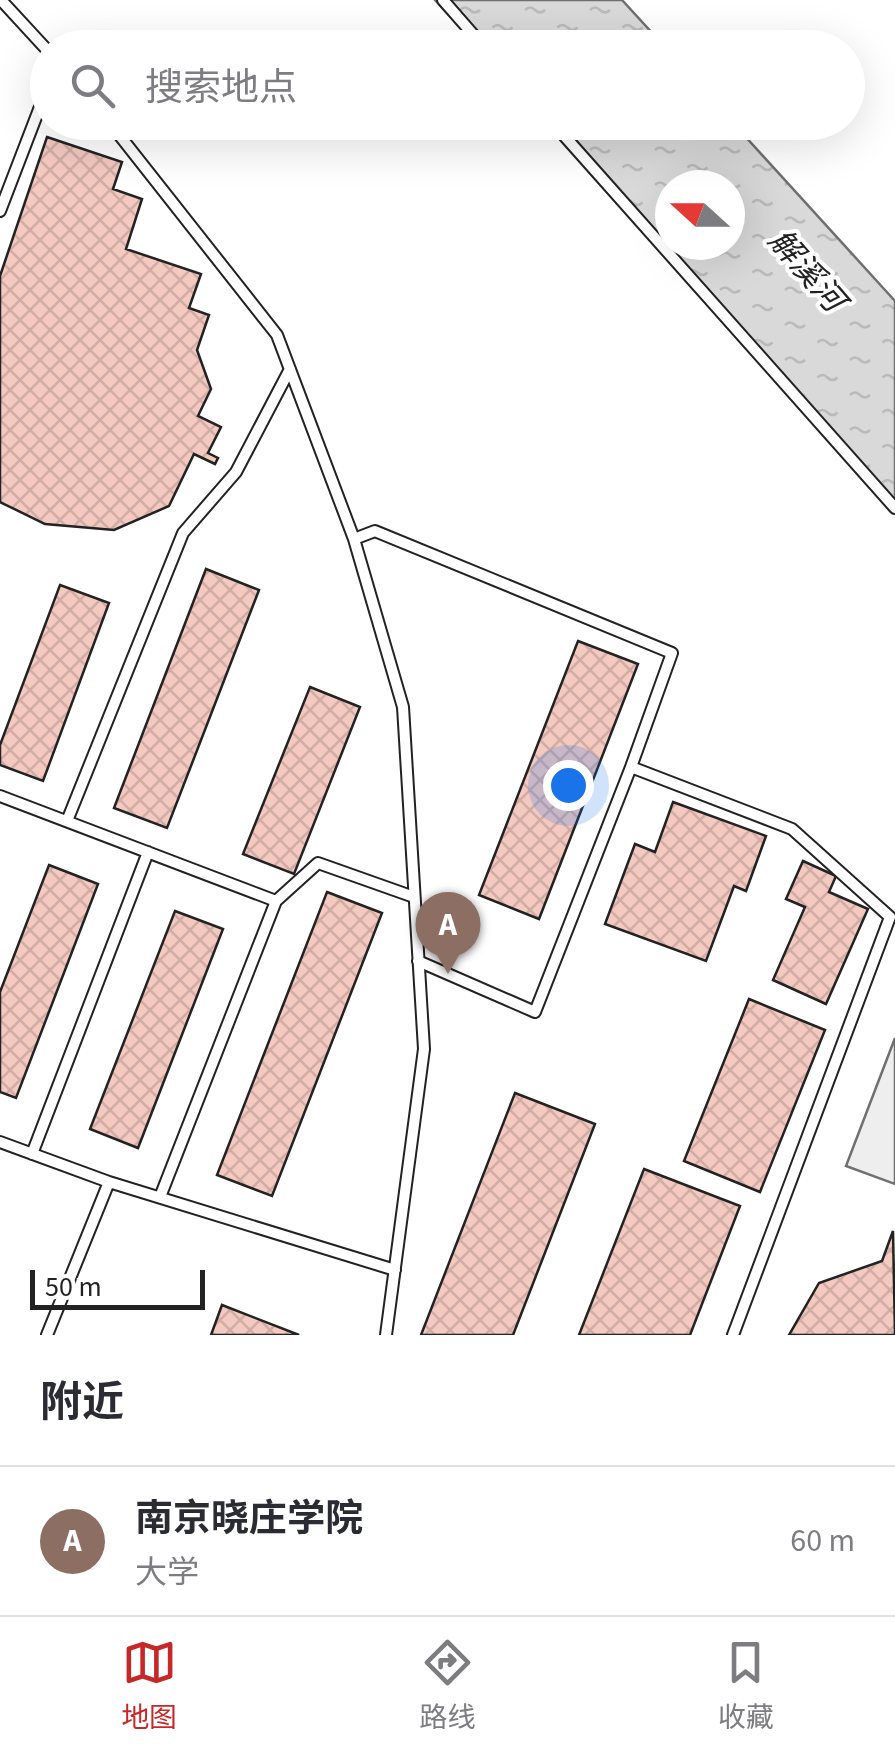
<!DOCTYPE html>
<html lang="zh">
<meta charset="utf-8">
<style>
:root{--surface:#fff;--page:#f7f7f7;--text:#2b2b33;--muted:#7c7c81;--line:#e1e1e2;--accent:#c62828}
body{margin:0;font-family:"Source Sans 3","Noto Sans SC",sans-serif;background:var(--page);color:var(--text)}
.compass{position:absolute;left:655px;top:170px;width:90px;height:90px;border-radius:50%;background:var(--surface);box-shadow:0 10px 40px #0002;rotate:291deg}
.scale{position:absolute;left:30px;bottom:25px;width:175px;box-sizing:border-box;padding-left:10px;border:5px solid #222;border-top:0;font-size:28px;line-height:35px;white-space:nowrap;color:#222;-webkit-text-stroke:8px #fff;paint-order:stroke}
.you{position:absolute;left:568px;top:785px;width:35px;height:35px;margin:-25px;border:8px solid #fff;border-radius:50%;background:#1a73e8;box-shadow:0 0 0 15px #1a73e833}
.badge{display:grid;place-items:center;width:65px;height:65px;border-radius:50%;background:var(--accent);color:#fff;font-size:32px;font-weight:700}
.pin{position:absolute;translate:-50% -82px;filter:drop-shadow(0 2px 5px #0008)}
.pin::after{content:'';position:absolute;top:52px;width:35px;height:30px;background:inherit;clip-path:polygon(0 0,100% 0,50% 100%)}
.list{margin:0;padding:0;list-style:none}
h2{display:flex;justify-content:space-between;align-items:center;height:130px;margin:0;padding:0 40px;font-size:42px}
h2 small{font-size:32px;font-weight:400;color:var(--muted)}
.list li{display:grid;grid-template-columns:65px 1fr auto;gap:30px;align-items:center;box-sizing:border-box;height:150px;padding:0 40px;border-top:2px solid var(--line)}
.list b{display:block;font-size:38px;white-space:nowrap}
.list p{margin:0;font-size:32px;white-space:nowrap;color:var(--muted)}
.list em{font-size:32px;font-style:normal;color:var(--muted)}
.icon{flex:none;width:55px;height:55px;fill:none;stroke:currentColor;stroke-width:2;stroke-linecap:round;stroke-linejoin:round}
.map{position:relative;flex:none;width:895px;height:1335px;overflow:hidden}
.search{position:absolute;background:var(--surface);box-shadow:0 10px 40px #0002;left:30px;right:30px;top:30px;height:110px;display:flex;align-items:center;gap:25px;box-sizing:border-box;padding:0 35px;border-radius:55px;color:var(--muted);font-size:38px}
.sheet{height:280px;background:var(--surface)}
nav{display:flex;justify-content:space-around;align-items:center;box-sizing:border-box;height:140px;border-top:2px solid var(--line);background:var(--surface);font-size:28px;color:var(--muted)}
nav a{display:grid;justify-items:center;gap:5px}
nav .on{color:var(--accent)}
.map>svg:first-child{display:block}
</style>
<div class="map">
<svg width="895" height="1335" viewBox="0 0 895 1335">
<defs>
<pattern id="water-ripples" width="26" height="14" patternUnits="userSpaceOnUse" patternTransform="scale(2.5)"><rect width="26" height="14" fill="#d9d9d9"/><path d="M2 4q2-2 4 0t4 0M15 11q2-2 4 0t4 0" fill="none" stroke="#bababa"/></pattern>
<pattern id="building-cross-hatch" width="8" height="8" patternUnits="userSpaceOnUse" patternTransform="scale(2.5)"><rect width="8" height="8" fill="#f3c9c0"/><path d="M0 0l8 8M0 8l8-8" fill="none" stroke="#d0aca5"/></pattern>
</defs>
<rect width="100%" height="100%" fill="#fff"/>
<!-- green -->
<path fill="#eee" stroke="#6f6f6f" stroke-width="2.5" d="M895,1038v146l-49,-18z"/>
<!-- water -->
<path fill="url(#water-ripples)" stroke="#6f6f6f" stroke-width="2.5" fill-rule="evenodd" d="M435,0h187l43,47h-187z
M547,123h186l162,178v200zM670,185h60v60h-60z"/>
<!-- building -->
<path fill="url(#building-cross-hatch)" stroke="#222" stroke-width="2.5" d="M47,137l75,25 -9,27 29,10 -16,50 75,25 -12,34 20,7 -12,35 14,39 -13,27 23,11 -13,26 10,5 -3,6 -21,-10 -25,52 -55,24 -69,-6 -45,-22v-226z
M206,569l53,21 -92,238 -53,-20z
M60,585l49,18 -66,178 -43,-16v-20z
M578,641l60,23 -99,255 -60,-24z
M310,687l50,20 -66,167 -51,-20z
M673,802l93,34 -20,55 -12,-5 -28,75 -101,-37 30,-80 20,8z
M803,861l33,15 -7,16 39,17 -42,95 -53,-24 32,-73 -19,-8z
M49,865l49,19 -82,214 -16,-6v-100z
M327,892l55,21 -110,283 -55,-21z
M175,911l48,18 -85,219 -48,-19z
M749,999l76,31 -65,162 -76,-31z
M515,1093l80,31 -82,211h-92z
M644,1169l96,37 -50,129h-111z
M893,1231l2,104h-106l30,-52 63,-22z
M222,1305l77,30h-88z"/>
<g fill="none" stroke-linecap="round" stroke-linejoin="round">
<!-- lane casing -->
<g stroke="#222" stroke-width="14">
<path id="lane" d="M1,0l47,51
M443,0l42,48
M109,122l168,213 77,204 49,168 21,342 -38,286
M552,122l343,386
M0,211l48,-125
M354,539l21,-8 297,122 -41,114
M0,796l276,105
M67,821l116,-288 53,-61 54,-103
M418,961l117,51 96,-245 161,62 98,88 -157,418
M0,1142l109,40
M32,1154l116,-302
M160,1197l116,-296 42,-38 96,34
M47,1335l62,-153 286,88"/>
</g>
<!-- lane -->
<use href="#lane" stroke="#fff" stroke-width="10"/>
</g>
<g text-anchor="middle" stroke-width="8" stroke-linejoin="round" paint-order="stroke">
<!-- water labels -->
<g font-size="32" font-style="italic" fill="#222" stroke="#fff">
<text transform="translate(807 270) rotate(49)" y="11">解溪河</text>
</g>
</g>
</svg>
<svg class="compass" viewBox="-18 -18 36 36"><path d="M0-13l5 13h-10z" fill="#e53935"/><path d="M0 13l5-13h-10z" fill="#7c7c81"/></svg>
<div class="scale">50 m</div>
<div class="you"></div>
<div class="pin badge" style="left:448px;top:974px;background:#8d6e63">A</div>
<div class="search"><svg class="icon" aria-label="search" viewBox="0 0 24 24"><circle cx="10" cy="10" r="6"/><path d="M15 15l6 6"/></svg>搜索地点</div>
</div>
<section class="sheet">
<h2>附近<small></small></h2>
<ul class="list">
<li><span class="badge" style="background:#8d6e63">A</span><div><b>南京晓庄学院</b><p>大学</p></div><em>60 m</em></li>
</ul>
</section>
<nav>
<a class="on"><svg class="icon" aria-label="map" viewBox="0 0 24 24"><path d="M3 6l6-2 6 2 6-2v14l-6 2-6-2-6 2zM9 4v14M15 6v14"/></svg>地图</a>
<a><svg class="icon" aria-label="directions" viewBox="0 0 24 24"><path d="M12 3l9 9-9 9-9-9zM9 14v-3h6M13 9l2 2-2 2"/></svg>路线</a>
<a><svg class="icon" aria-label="saved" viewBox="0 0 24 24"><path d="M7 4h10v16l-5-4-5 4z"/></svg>收藏</a>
</nav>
